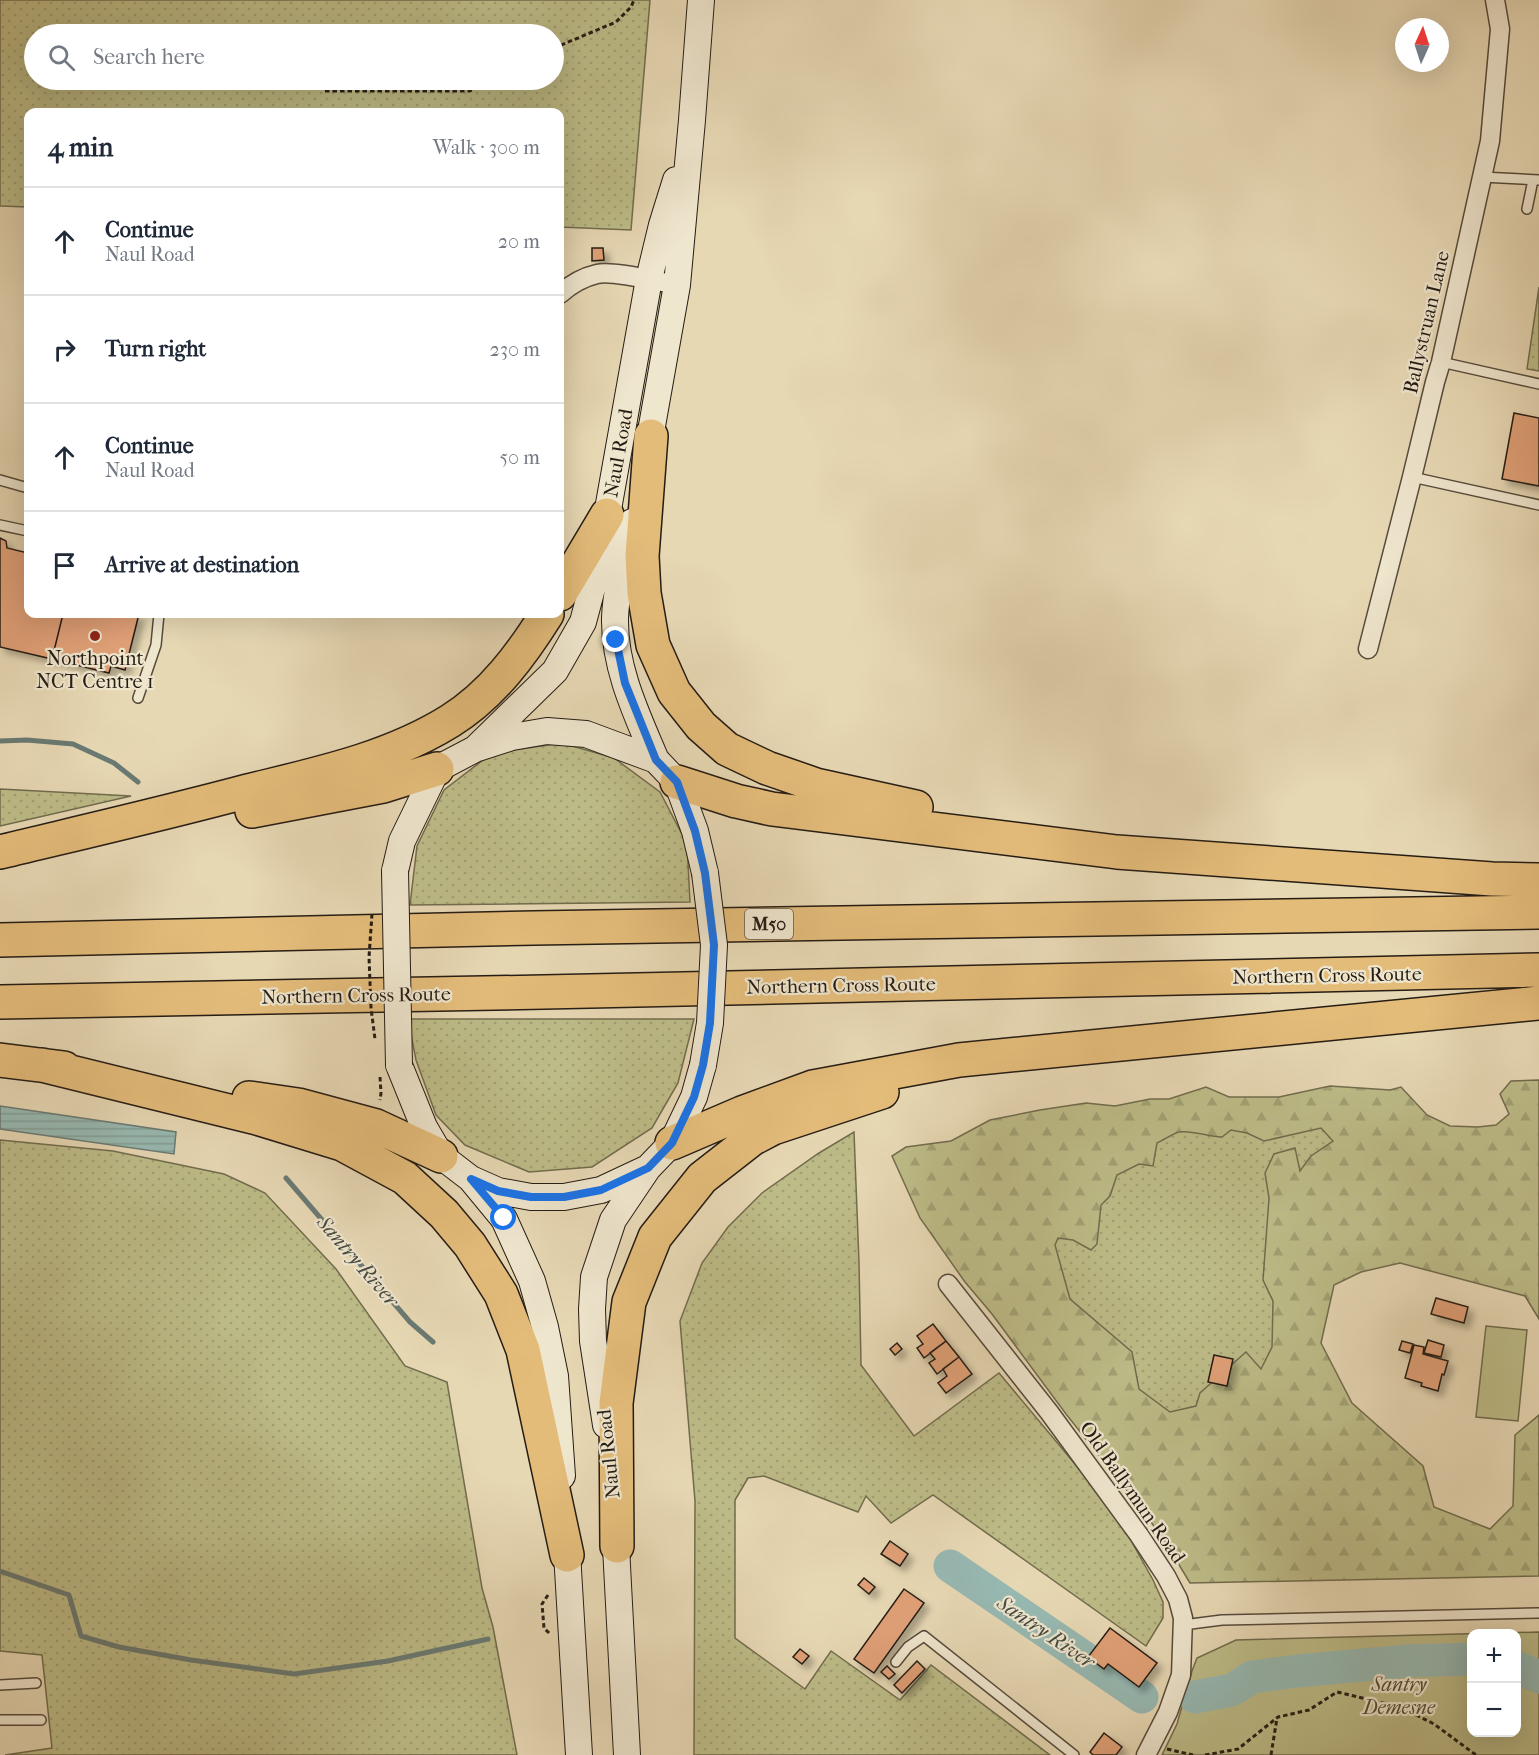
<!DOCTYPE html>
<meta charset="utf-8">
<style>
:root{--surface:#fff;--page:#f2f2f3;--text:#1f2937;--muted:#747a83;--line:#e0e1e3}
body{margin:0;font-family:"IM FELL French Canon",serif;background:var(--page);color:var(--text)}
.controls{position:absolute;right:18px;bottom:18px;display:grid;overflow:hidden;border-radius:12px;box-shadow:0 6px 24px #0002}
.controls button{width:54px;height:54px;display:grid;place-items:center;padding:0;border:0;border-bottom:2px solid var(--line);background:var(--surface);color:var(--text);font:30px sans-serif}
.compass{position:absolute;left:1395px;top:18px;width:54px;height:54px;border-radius:50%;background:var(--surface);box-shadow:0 6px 24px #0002;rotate:3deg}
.stop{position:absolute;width:18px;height:18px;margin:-14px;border:4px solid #1a73e8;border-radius:50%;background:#fff}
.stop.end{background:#1a73e8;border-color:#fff;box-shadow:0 2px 6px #0008}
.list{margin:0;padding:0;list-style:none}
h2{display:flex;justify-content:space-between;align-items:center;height:78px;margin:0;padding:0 24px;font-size:26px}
h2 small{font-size:20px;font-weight:400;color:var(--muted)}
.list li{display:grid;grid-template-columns:39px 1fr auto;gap:18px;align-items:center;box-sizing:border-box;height:108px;padding:0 24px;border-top:2px solid var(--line)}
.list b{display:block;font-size:22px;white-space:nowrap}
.list p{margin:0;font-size:20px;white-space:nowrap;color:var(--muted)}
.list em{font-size:20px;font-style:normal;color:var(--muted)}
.icon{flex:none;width:33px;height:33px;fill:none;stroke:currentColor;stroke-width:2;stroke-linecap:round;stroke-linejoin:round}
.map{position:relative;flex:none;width:1539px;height:1755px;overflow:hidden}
.search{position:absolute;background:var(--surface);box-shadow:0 6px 24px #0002;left:24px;top:24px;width:540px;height:66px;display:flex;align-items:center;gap:15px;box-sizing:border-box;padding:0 21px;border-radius:33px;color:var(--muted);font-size:22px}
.panel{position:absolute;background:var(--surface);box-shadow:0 6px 24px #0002;left:24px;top:108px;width:540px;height:510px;border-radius:12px}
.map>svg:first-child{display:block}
</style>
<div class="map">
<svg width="1539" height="1755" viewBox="0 0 1539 1755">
<defs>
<pattern id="grass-dots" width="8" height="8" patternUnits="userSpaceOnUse" patternTransform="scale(1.5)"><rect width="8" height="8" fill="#bdbc88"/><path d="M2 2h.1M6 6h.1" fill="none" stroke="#a2a174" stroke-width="1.8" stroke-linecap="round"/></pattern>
<pattern id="forest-firs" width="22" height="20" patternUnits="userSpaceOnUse" patternTransform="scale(1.5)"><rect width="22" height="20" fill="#bdbc88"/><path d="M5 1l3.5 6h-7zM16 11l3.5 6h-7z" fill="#a2a174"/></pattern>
<pattern id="water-rules" width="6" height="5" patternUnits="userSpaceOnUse" patternTransform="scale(1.5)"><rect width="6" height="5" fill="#97b9b2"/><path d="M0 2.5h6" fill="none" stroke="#829e98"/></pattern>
<filter id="shadow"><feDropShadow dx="5.5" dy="5.5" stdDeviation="3" flood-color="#0004"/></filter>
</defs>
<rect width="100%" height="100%" fill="#e7d8b4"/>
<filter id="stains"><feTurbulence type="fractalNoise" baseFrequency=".00333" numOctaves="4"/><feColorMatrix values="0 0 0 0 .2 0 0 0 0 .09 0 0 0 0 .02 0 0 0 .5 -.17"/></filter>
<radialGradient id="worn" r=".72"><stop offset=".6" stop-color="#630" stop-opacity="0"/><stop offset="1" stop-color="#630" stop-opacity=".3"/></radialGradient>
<!-- grass -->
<path fill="url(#grass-dots)" stroke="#716c4e" stroke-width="1.5" fill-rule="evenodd" d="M0,0h650l-19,230 -71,-3v-115h-532v95l-28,-1zM34,34h520v46h-520z
M1539,287v84l-12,-2z
M562,743l52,15 46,34 27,52 3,58 -280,3 7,-59 27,-56 48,-37z
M0,789l131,7 -131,30z
M408,1019h286l-16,64 -26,45 -60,39 -63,5 -64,-27 -29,-30 -20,-55z
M1327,1114l16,16 -62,189 -11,60 -108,58 -128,-146 15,-47 107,-129z
M854,1132l5,131 2,102 53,71 85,-63 96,115 29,40 29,52 10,22v16l-17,28 -213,-151 -42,28 -25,-27 -8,16 -94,-36 -16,2 -13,22v138l70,51 26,-38 69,49 31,-35 119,90h-356l1,-254 -15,-180 22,-58 26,-36 34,-34 57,-40z
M0,1140l113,11 111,23 41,19 71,76 69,97 42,16 35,206 11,39 24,128h-512l47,-7 -10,-93 -42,-4z"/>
<!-- forest -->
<path fill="url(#forest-firs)" stroke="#716c4e" stroke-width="1.5" fill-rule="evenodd" d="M1539,1080v239l-14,-23 -125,-33 -39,9 -27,13 -13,58 31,60 71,63 11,41 56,22 23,-23 2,-71 24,-20v161l-349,7 -26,-43 -24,-33 -74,-93 -74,-100 -27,-32 -45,-64 -28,-62 14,-9 45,-6 39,-21 50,-10 46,-7 29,3 35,-7h19l37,-12 23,10h50l51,-11 60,4 11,-3 26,28 23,11 28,1 18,-2 13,-11 -9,-20 11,-13zM1321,1128l12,13 -22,15 -11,15 -5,-23 -21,6 -9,19 4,25 -6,82 10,21 -1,46 -11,22 -15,-17 -46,41 -4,13 -26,6 -31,-23 -7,-37 -62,-53 -15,-54 3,-7 15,2 18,10 6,-6 4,-39 9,-9 7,-21 22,-11 14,2 4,-23c7,-3 15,-9 22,-11 14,-2 29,5 43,5l9,-7 16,3 17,8z"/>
<!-- green -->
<path fill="#bdbc88" stroke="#716c4e" stroke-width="1.5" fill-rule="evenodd" d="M1486,1326l41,4 -9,91 -42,-4z
M1539,1632v123h-377l15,-31 15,-53 5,-13 39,-18zM1472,1634h44v98h-44z"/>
<!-- water -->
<path fill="url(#water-rules)" stroke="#697a73" stroke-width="1.5" d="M0,1106l176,26 -2,22 -174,-25z"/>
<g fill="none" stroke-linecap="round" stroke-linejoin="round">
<!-- stream -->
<path stroke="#697a73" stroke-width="5" d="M0,741l27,-1 46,4 41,19 24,19
M286,1178l124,144 23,20
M0,1571l69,24 12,41 38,11 72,13 103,14 94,-13 100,-22"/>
<!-- river -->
<path stroke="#97b9b2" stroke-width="33" d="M950,1566l192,131
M1516,1667l23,10
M1195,1697l37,-7 20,-13 46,-6 109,-10 65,-2"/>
</g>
<!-- building -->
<path fill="#e0a077" stroke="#251c14" stroke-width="1.5" filter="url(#shadow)" d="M592,248h11l1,12 -12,1z
M1514,413l25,5v68l-37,-7z
M0,538l6,3 1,7 21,5v61h35l-11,45 -52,-12z
M63,614h76l-14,56 -14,-4 -2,7 -57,-14z
M1436,1298l32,9 -4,16 -33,-9z
M933,1324l13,17 -22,17 -7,-10 6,-4 -6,-8z
M1428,1340l16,5 -3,12 -17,-4z
M946,1341l13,16 -22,17 -8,-11 6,-4 -5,-6z
M1402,1341l11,3 -3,9 -11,-3z
M897,1343l5,6 -7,6 -5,-6z
M1414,1345l10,2 -1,7 25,7 -4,14 -2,-1 -4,17 -17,-5 1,-3 -17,-5z
M1214,1355l19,4 -6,27 -19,-4z
M959,1357l13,17 -26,19 -8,-10 9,-7 -4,-7z
M890,1541l18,13 -8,12 -19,-12z
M864,1578l11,9 -6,7 -11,-9z
M904,1589l20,14 -50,70 -20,-14z
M1110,1628l47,35 -18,24 -31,-23 -4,5 -16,-12z
M800,1649l9,7 -7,8 -9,-7z
M917,1661l8,8 -23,24 -8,-8z
M887,1666l8,8 -6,5 -8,-7z
M1104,1733l18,14 -6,8h-23l-3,-3z"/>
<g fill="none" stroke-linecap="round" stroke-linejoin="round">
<!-- service casing -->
<g stroke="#564b3c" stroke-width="12">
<path id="service" d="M1482,177l57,3
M1527,209l6,-29
M1441,362l98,22
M1412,477l127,28
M0,480l28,8
M0,525l28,6
M138,698l18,-53 3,-31
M1183,1625l39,-5 317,-7
M896,1662l12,-15 16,-11 150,119
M0,1685l36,-2
M0,1720h41"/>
</g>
<!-- minor casing -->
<g stroke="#564b3c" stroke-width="21">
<path id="minor" d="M560,294c10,-9 24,-17 37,-20 16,-4 62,8 80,11
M1368,649l44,-172 23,-95 6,-20 49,-221 10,-112 -5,-29
M948,1284l101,128 90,123 27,41 12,23 5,19 -2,57 -13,37 -22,43"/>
</g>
<!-- secondary casing -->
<g stroke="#251c14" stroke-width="28">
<path id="secondary" d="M647,454l30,-169 15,-165 9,-120
M632,522c-6,30 -16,66 -17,96 -1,50 22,97 41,142
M475,749l80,-78 28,-49 13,-49 11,-58 42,-236 13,-54 14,-45
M395,871l7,-30 35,-72 38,-20 37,-12 35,-6 39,3 70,26 21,22 18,49 10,42
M399,1065l25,62 17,29 30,23 27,12 33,6h33l37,-7 47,-22 24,-25 22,-46 9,-32
M471,1179l33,40 28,62 13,46 10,49 7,100
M606,1425l-13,-84 -1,-32 2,-32 19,-57 35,-52
M615,1528l12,227
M566,1536l13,219"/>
</g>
<!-- motorway casing -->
<g stroke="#251c14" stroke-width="36">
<path id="motorway" d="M651,436l-9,120 2,37 9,52 21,47 27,34 26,23 40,19 49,17 100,22
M560,594l47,-79
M677,782l59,19 36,8 345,43 375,27 47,1
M252,811l131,-25 54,-17
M0,852c83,-20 166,-39 248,-61 69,-17 141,-32 202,-70 42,-26 72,-67 97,-107
M0,940l534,-12 1005,-16
M0,1002l544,-10 995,-22
M0,1060l64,8
M42,1065l215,53 85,26 63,34 39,36 26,31 31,49 22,56 44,205
M249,1098l49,7 78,21 65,30
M672,1143l70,-30 71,-26 146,-27 580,-57
M617,1546l-1,-143 13,-101 26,-65 47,-59 50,-39 21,-11 109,-36"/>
</g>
<!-- path -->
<path stroke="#251c14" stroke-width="3" stroke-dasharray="4.5 3" stroke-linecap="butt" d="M554,48l62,-26 15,-15 3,-7
M325,91h145l23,-11
M380,1077l1,16 -1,7
M548,1595l-6,9 2,24 7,7
M1167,1749l26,6
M1205,1755l33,-6 40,-32 31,-7 28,-18 63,15 34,17 42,31
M1271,1755l6,-37"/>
<!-- service -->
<use href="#service" stroke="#efe6ce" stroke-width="9"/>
<!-- minor -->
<use href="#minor" stroke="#efe6ce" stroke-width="18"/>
<!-- secondary -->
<use href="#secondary" stroke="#efe6ce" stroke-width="26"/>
<!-- motorway -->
<use href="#motorway" stroke="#e4bc7a" stroke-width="33"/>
<!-- secondary-bridge casing -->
<g stroke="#251c14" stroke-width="28" stroke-linecap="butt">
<path id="secondary-bridge" d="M395,871l4,194
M703,1065l7,-42 4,-78 -9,-72"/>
</g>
<!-- path-bridge -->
<path stroke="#251c14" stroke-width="3" stroke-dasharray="4.5 3" stroke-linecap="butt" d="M372,914l-3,43 2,51 4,31"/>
<!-- secondary-bridge -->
<use href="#secondary-bridge" stroke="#efe6ce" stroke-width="26"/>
</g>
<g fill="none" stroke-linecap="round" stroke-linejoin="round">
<!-- route -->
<path stroke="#1a73e8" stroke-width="8" d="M504,1218l-33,-39 27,12 33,6h33l37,-7 47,-22 24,-25 22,-46 9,-32 7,-42 4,-78 -9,-72 -10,-42 -18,-49 -21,-22 -31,-77 -9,-43"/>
</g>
<!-- markers -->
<circle fill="#8f2418" stroke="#efe6ce" stroke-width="2" cx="95" cy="636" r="6"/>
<g text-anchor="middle" stroke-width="4.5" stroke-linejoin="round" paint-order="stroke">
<!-- shield labels -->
<rect fill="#efe6ce" stroke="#62594c" stroke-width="1.5" x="745" y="909" width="48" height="30" rx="4.5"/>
<g font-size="18" font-weight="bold" fill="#251c14">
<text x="769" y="930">M50</text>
</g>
<!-- street labels -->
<g font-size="20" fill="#251c14" stroke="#efe6ce">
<text transform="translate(1426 322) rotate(-77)" y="7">Ballystruan Lane</text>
<text transform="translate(618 453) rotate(-80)" y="7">Naul Road</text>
<text transform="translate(1327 975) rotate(-1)" y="7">Northern Cross Route</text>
<text transform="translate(841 985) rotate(-1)" y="7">Northern Cross Route</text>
<text transform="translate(356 995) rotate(-1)" y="7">Northern Cross Route</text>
<text transform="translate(608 1454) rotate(-96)" y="7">Naul Road</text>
<text transform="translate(1133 1492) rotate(55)" y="7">Old Ballymun Road</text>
</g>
<!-- poi labels -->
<g font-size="20" fill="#251c14" stroke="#efe6ce">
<text x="95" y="665">Northpoint<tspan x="95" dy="23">NCT Centre 1</tspan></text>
</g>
<!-- park labels -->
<g font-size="20" font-style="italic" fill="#534c37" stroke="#efe6ce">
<text x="1399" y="1691">Santry<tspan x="1399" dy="23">Demesne</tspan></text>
</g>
<!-- water labels -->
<g font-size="21" font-style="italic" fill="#474b43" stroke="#efe6ce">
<text transform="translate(358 1261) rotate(49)" y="7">Santry River</text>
<text transform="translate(1046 1632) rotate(34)" y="7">Santry River</text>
</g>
</g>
<rect width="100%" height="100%" filter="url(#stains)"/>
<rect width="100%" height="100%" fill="url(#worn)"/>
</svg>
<div class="controls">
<button>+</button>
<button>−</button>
</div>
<svg class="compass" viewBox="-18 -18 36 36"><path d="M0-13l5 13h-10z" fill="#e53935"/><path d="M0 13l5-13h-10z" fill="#747a83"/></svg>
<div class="stop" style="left:504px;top:1218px"></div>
<div class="stop end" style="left:616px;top:640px"></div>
<div class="search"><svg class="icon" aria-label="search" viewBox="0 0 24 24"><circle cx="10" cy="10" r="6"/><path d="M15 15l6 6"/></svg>Search here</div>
<section class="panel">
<h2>4 min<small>Walk · 300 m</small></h2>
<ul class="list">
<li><svg class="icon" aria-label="ahead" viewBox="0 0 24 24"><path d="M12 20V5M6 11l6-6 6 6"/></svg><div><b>Continue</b><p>Naul Road</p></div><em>20 m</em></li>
<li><svg class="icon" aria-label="right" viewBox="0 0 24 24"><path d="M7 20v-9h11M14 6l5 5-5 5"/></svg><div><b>Turn right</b></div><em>230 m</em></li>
<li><svg class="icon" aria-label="ahead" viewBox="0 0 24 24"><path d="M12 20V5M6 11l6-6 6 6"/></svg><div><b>Continue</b><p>Naul Road</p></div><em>50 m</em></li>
<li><svg class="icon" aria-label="arrive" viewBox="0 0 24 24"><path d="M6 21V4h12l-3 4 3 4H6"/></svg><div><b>Arrive at destination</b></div></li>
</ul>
</section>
</div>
